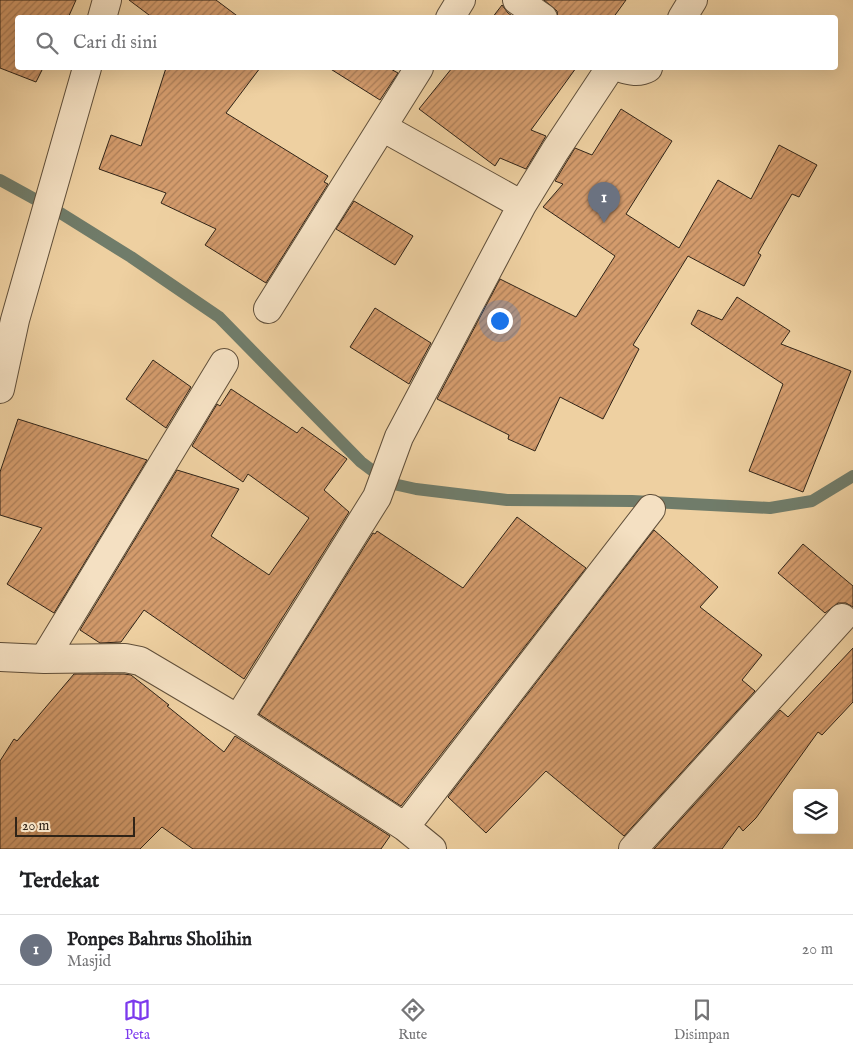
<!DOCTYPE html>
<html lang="id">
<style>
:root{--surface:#fff;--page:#f2f2f2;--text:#202124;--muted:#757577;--line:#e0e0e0;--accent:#7c3aed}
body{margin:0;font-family:"IM FELL English",serif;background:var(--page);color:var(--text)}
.controls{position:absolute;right:15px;bottom:15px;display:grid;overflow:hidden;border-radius:5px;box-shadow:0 5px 20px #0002}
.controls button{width:45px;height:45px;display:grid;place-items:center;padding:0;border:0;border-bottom:1px solid var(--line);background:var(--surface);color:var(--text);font:25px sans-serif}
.scale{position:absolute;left:15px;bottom:12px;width:120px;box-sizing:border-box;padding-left:5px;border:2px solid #302418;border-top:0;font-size:14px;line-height:18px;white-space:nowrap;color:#302418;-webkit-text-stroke:4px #f4e0c2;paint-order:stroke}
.you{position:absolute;left:499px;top:320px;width:18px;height:18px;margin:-12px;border:4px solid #fff;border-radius:50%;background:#1a73e8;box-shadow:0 0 0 8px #1a73e833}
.badge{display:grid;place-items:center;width:32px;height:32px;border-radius:50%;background:var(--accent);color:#fff;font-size:16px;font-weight:700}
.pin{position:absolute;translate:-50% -41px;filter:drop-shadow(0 1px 2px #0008)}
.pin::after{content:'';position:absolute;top:26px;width:18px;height:15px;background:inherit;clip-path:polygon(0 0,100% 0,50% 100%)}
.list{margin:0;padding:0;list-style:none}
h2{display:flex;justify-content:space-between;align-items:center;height:65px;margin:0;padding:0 20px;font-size:21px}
h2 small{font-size:16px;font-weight:400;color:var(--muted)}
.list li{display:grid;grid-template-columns:32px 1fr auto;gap:15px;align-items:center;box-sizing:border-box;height:70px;padding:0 20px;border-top:1px solid var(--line)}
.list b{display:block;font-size:19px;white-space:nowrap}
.list p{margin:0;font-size:16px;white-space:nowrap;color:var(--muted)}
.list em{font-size:16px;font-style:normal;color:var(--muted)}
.icon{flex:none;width:28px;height:28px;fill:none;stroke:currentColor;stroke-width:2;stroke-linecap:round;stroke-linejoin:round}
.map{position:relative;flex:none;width:853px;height:849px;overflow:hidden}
.search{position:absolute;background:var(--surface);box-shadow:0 5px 20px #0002;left:15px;right:15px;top:15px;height:55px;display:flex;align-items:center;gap:12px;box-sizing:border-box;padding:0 18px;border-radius:5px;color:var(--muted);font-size:19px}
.sheet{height:135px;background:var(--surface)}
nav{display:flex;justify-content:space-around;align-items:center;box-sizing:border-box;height:70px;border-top:1px solid var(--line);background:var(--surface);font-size:14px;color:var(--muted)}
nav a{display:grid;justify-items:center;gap:2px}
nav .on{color:var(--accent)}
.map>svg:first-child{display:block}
</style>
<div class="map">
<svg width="853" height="849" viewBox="0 0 853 849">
<defs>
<pattern id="building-hatch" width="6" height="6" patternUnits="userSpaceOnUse" patternTransform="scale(1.25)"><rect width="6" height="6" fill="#d39b6c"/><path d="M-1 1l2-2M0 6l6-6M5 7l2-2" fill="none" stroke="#ac7e58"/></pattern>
</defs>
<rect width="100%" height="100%" fill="#eed0a1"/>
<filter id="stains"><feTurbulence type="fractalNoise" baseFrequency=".004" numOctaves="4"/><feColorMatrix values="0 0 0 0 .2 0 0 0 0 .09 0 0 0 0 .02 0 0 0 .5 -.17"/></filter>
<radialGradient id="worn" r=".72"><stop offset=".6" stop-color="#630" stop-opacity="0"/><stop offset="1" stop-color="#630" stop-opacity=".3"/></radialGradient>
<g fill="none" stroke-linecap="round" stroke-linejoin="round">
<!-- stream -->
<path stroke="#707c6a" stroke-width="12" d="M0,180l62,34 69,43 88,60 142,145 28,21 27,6 91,11 125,1 138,7 42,-7 41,-25"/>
</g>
<!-- building -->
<path fill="url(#building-hatch)" stroke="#302418" d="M0,0h76l-8,18h-50v50h25l-7,14 -36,-14z
M129,0h87l24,18h-87z
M544,0h82l-13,18h-55l-1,-7z
M502,5l6,8 7,5h-23z
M166,68h94l-34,45 102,63 -4,6 4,2 -62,99 -61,-38 11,-16 -55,-26 5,-10 -67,-24 12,-34 30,11z
M329,68h60l9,5 -18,27z
M452,68h124l-45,62 15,6 -20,33 -26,-11 -5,8 -76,-57z
M621,109l51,32 -46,73 53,34 39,-68 33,19 28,-54 38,20 -18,32 -7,-3 -34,59 3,2 -17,31 -56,-30 -55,89 6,4 -36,70 -43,-22 -25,54 -27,-12 1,-4 -72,-36 63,-120 76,38 39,-61 -72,-49 20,-23 -8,-3 20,-33 17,7z
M354,201l59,35 -18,29 -59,-36z
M737,297l53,34 -9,13 70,27 -48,121 -54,-21 34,-87 -92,-60 7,-14 24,10z
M375,308l56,35 -22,41 -59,-37z
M153,360l38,27 -25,41 -40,-29z
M231,389l66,44 5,-6 45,32 -23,31 25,22 -105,167 -100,-69 -23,32 -21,1 -20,-13 97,-160 62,19 -28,47 58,39 40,-57 -61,-44 -5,8 -51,-36 25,-42 3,2z
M18,419l129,41 -93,153 -47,-29 35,-56 -42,-13v-43z
M517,517l69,51 -185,238 -142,-92 114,-181 2,1 2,-3 86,57z
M654,530l64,57 -18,20 62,48 -20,25 13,11 -131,145 -78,-65 -60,62 -38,-36z
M803,544l50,42v21l-7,-4h-8l-13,10 -47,-40z
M853,648v54l-31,33 -4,-3 -62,86 -13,13 -4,-5 -17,23h-68l126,-139 8,7z
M74,674h50l7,1 38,30 -2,1 57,46 11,-16 155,100 -9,13h-188l-31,-22 -22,22h-140v-88l14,-22 3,2z"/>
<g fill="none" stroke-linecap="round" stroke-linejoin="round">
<!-- minor casing -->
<g stroke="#604f3a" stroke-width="30">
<path id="minor" d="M517,0l26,18
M102,18l5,-18
M450,18l11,-18
M682,18l11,-18
M621,68c9,3 18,5 27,0
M382,127l140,78
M268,309l151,-241
M0,389l15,-69 72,-252
M0,657l44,2 81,-1 15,3 98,58 167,108 27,22
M44,659l180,-296
M238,719l139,-222 22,-60 123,-232 33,-54 55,-83
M405,827l246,-318
M633,849l209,-231"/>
</g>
<!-- minor -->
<use href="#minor" stroke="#f4e0c2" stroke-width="28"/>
</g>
<rect width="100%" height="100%" filter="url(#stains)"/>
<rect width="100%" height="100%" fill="url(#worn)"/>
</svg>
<div class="controls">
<button><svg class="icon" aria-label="layers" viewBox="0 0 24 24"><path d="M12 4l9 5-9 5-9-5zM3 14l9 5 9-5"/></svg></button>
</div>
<div class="scale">20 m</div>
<div class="you"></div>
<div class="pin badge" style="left:604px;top:223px;background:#6b7280">1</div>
<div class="search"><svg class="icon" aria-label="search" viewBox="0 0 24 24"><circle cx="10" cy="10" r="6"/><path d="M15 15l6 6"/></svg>Cari di sini</div>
</div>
<section class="sheet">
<h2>Terdekat<small></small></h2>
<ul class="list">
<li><span class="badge" style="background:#6b7280">1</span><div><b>Ponpes Bahrus Sholihin</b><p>Masjid</p></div><em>20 m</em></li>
</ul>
</section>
<nav>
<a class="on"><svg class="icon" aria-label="map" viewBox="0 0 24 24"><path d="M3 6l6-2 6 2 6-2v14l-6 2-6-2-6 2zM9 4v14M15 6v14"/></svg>Peta</a>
<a><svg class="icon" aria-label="directions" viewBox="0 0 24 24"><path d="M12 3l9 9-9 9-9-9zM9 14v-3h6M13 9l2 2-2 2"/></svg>Rute</a>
<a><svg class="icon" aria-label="saved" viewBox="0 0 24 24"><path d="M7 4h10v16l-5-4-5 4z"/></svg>Disimpan</a>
</nav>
